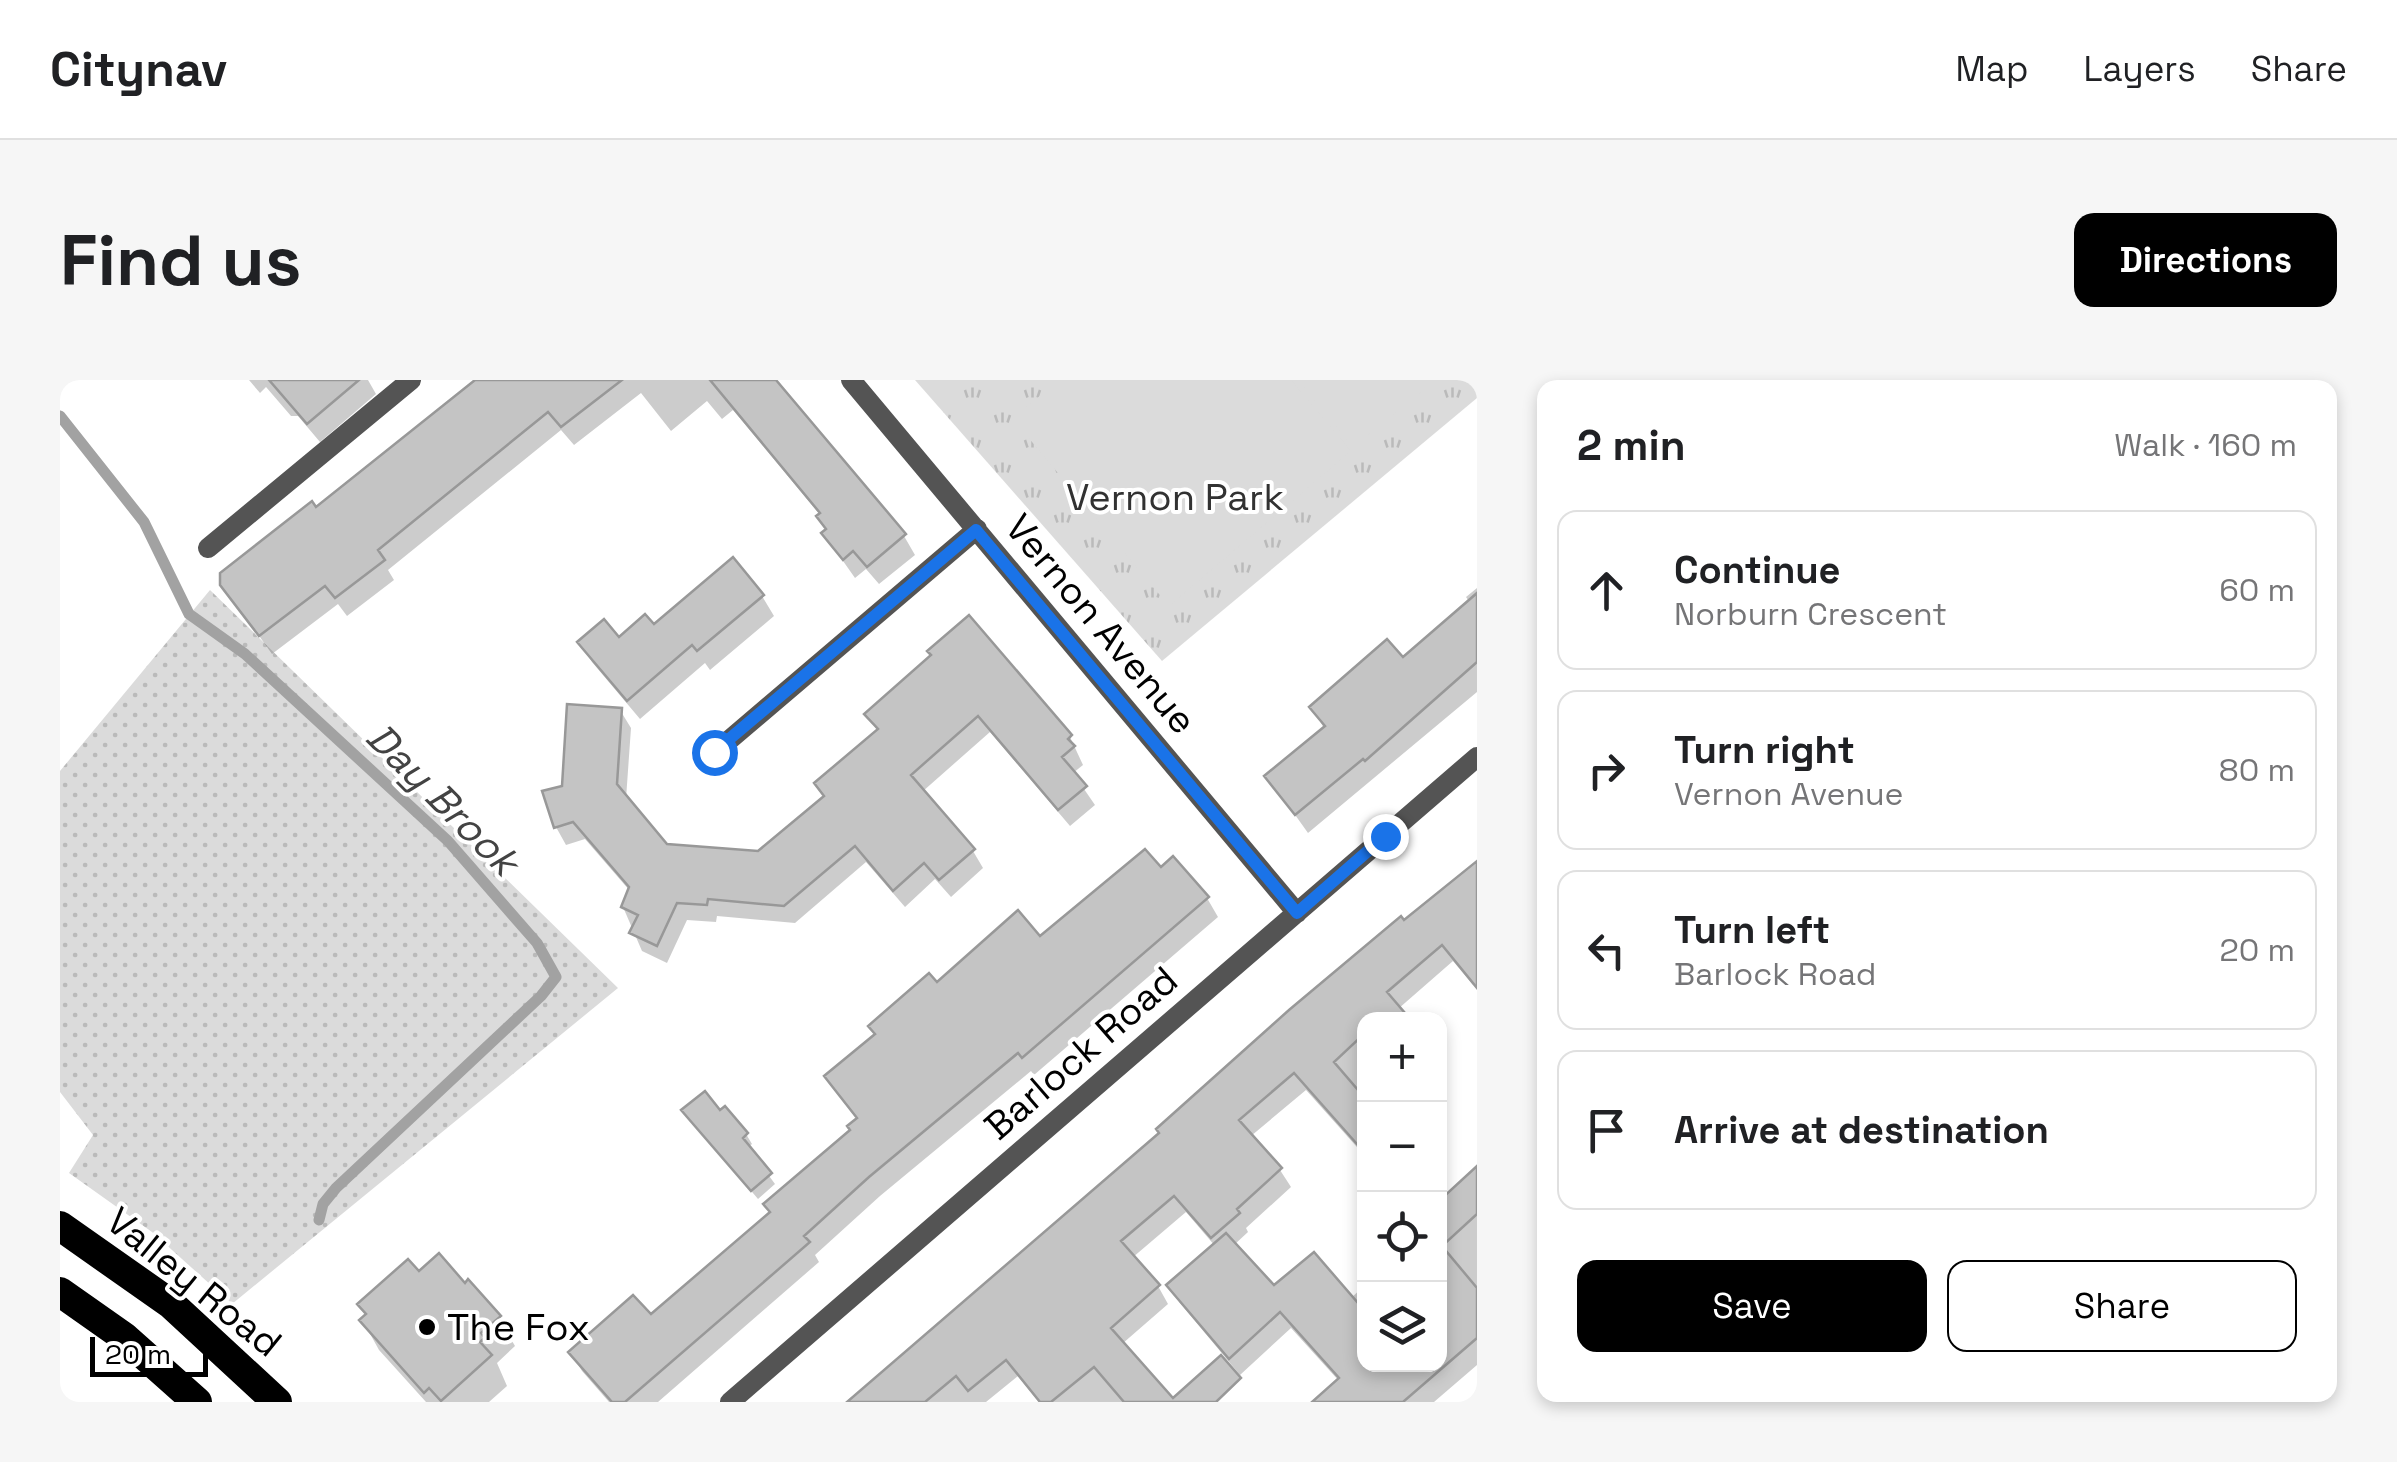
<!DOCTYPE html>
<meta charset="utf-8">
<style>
:root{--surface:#fff;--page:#f6f6f6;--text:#202124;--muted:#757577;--line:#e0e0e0;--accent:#000}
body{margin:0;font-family:"Space Grotesk",sans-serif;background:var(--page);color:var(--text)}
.controls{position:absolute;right:30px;bottom:30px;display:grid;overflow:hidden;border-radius:20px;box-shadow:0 5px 15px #0003}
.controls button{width:90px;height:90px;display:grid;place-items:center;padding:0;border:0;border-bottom:2px solid var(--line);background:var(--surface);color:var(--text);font:50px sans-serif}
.scale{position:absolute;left:30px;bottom:25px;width:118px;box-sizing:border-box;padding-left:10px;border:5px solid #000;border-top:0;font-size:28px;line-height:35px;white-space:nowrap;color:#000;-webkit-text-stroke:8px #fff;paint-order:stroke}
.stop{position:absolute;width:30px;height:30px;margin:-22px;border:8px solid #1a73e8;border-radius:50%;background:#fff}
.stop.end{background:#1a73e8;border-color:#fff;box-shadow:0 2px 10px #0008}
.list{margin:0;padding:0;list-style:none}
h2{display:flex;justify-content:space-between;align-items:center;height:130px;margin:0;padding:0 40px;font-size:42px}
h2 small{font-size:32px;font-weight:400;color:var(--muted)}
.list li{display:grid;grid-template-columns:65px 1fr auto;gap:30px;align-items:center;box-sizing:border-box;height:160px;margin:0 20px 20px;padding:0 20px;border:2px solid var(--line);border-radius:20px}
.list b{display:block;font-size:38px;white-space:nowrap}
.list p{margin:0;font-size:32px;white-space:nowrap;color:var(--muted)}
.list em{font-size:32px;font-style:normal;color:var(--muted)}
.actions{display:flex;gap:20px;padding:30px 40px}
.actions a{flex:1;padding:22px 0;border:2px solid var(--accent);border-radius:20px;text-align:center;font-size:35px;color:var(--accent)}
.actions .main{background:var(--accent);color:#fff}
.icon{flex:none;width:55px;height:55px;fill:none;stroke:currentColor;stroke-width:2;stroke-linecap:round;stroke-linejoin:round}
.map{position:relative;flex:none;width:1417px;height:1022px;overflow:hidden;border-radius:20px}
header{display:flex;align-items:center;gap:60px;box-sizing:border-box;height:140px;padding:0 50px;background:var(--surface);border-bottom:2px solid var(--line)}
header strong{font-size:48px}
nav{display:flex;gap:55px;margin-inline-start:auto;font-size:35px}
.intro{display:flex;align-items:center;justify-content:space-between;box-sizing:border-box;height:240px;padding:0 60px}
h1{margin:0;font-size:70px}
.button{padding:25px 45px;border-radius:20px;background:var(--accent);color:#fff;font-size:35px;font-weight:700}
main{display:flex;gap:60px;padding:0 60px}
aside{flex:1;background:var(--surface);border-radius:20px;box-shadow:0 5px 15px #0003}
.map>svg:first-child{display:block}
</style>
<header>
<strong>Citynav</strong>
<nav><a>Map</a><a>Layers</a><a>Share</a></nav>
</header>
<div class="intro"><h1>Find us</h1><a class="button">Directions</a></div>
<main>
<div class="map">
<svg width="1417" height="1022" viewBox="0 0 1417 1022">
<defs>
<pattern id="grass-dots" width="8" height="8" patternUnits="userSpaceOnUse" patternTransform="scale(2.5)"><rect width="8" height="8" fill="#dbdbdb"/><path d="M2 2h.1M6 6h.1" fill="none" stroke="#bababa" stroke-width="1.8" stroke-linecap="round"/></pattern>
<pattern id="park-tufts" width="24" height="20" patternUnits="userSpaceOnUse" patternTransform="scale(2.5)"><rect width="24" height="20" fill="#dbdbdb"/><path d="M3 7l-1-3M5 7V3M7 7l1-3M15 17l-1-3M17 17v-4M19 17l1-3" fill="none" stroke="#bababa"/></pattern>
</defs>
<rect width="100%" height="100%" fill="#fff"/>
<!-- grass -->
<path fill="url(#grass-dots)" d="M150,210l408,398 -386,316 -80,-72 -83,-59 24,-38 -33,-43v-321z"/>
<!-- park -->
<path fill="url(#park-tufts)" d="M855,0h562v18l-315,263z"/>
<!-- pitch -->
<path fill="#dbdbdb" d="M1000,0h231l60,71 -182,155 -157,-188z
M1238,0h138l-83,67z"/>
<!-- shadow -->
<path fill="#0003" d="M189,0h119l8,14 -56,48 -22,-26h-7l-25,-29 -6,6z
M418,0h295l131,156 11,19 -36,29 -13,-15 -11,9 -31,-44 3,-3 -6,-15 -88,-106 -11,9 -15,-18 -36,30 -30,-38 -67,52 -13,-15 -173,140 6,10 -47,36 -9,-12 -66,50 -50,-70z
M1417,208v104l-169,141 -40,-56 57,-47 -13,-23 91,-47 67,-57 -4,-6z
M702,216l12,20 -64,54 -5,-7 -65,56 -48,-57 -12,-20 39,-2z
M873,276l137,81 13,28 -10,8 22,32 -25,21 -80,-94 -68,60 51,59 10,17 -32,29 -16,-18 -30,28 -39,-45 -71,61 -78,-7 -1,6 -29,-2 -20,43 -25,-12 -19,-44 7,-16 -45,-52 -19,6 -10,-18 -11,-34 19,-5 56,-78 11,18 -5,71 40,48 93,7 66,-56 -8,-14 61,-52 -10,-17z
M1417,483v119l-4,3 -20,-24 -55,48 -34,10v136l-58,-65 -55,46 29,34 11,17 -45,41 2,4 -14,13 40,44 77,9 13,-12v78h76v-80l14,-12 -14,-17v-52l37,-34v196l-43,37h-119l24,-21 -48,-53 -51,47 -60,-72 -11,-18 46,-39 -29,-34 -54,46 26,28 10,18 -46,40 54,58h-137l-21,-26 -32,26h-140l119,-96z
M1100,490l47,28 11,19 -184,158 -3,-4 -151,125 -65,59 4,7 -161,140h-49l-27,-31 -11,-19 80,-34 121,-104 81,-83 5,-11 -31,-44 107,-93 27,-19 78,-24z
M624,731l36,3 26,20 6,10 -4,3 27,37 -17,15z
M358,894l80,43 17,29 -18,17 10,23 -18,16h-63l-47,-52 -16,-29 4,-4 -7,-12z"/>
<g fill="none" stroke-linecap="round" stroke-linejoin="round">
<!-- stream -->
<path stroke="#a2a2a2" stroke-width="11" d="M0,36l84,106 45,92 56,40 203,187 89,102 19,34 -15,19 -205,192 -13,16 -4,16"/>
</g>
<!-- building -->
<path fill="#c4c4c4" stroke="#989898" stroke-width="2.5" d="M209,0h90l-52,44z
M415,0h147l-61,47 -13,-15 -170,138 7,10 -50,38 -10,-12 -66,50 -39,-51v-12l92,-72 4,6z
M650,0h66l130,154 -39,33 -14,-16 -10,9 -22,-27 5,-4 -10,-13 4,-3z
M673,177l31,38 -67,56 -5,-6 -65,56 -50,-59 27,-23 15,18 26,-23 9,10z
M1417,213v69l-112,99 -2,-2 -68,56 -31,-39 61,-50 -16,-19 78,-68 16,18z
M909,235l103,120 -4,4 7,7 -13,11 25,29 -29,24 -80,-94 -67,59 64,74 -36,31 -15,-17 -31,28 -38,-45 -71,60 -76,-7 -1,6 -30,-2 -20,43 -28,-13 9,-18 -17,-8 8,-20 -56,-65 -19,6 -12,-37 20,-5 5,-82 55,4 -5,76 50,60 91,7 66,-55 -10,-13 64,-54 -14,-15 67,-59 -4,-4z
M1085,469l16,18 12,-11 36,41 -187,161 -4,-5 -149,124 -65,59 6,6 -185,160h-13l-44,-50 65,-57 18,19 119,-102 -7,-8 87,-74 -3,-4 10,-8 -33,-42 51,-42 -7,-8 61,-53 8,9 81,-72 22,26z
M1417,481v127l-35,-43 -55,47 24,28h-47v14l-30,28 30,35v55l-70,-79 -55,47 43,48 -45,41 3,4 -29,25 -37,-42 -53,45 39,44 -49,43 62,70 48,-43 20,23 -25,24h-92l-30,-35 -43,35h-11l-34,-42 -38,31 -12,-15 -31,26h-78l312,-269 -3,-4 133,-119 112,-94 3,4z
M645,711l15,19 5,-4 23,27 -5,5 29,35 -21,18 -70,-81z
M1417,786v48l-35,32 35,42v50l-74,64h-91l27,-24 -59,-66 -51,47 -63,-74 60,-52 48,52 40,-33 50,58v54h76v-164z
M379,873l26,30 3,-4 33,37 -20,17 4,5 -5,4 12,13 -51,46 -12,-13 -5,5 -65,-73 7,-6 -9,-10 51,-45 11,12z"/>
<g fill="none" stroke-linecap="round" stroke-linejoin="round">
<!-- street -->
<path stroke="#545454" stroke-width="20" d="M791,0l446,533
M148,168l203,-168
M654,373l263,-224
M670,1022l747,-645"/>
<!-- highway -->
<path stroke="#000" stroke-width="30" d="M0,846l111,78 106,98
M0,912l64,45 73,65"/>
</g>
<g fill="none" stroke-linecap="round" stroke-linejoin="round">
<!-- route -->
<path stroke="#1a73e8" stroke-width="12" d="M654,372l262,-222 321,383 88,-77"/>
</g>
<!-- markers -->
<circle fill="#000" stroke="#fff" stroke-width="4" cx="367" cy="947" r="10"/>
<g text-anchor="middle" stroke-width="8" stroke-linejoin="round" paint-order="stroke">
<!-- park labels -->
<g font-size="38" fill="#323232" stroke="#fff">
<text x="1115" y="130">Vernon Park</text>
</g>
<!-- street labels -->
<g font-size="38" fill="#000" stroke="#fff">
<text transform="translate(1041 244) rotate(50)" y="13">Vernon Avenue</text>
<text transform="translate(1021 673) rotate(-41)" y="13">Barlock Road</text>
<text transform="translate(134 902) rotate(39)" y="13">Valley Road</text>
</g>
<!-- poi labels -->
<g font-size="38" fill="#000" stroke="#fff" text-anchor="start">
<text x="387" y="960">The Fox</text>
</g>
<!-- water labels -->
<g font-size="40" font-style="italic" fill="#434343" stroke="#fff">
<text transform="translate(383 419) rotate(45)" y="14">Day Brook</text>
</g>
</g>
</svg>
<div class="controls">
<button>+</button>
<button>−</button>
<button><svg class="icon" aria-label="locate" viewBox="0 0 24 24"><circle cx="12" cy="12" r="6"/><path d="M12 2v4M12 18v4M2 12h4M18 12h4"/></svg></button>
<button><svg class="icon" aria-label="layers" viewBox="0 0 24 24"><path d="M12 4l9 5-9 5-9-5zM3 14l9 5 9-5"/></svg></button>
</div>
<div class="scale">20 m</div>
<div class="stop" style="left:654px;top:372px"></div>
<div class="stop end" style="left:1325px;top:456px"></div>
</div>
<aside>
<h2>2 min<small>Walk · 160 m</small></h2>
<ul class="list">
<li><svg class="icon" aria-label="ahead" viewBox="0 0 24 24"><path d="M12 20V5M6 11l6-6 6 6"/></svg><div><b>Continue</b><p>Norburn Crescent</p></div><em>60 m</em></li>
<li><svg class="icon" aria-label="right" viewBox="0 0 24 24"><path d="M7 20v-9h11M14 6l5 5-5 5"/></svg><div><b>Turn right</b><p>Vernon Avenue</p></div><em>80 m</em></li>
<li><svg class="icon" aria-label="left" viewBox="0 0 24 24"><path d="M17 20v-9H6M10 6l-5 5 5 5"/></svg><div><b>Turn left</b><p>Barlock Road</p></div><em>20 m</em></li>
<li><svg class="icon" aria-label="arrive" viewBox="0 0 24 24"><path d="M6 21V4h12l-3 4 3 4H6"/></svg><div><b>Arrive at destination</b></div></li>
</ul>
<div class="actions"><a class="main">Save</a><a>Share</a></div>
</aside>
</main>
